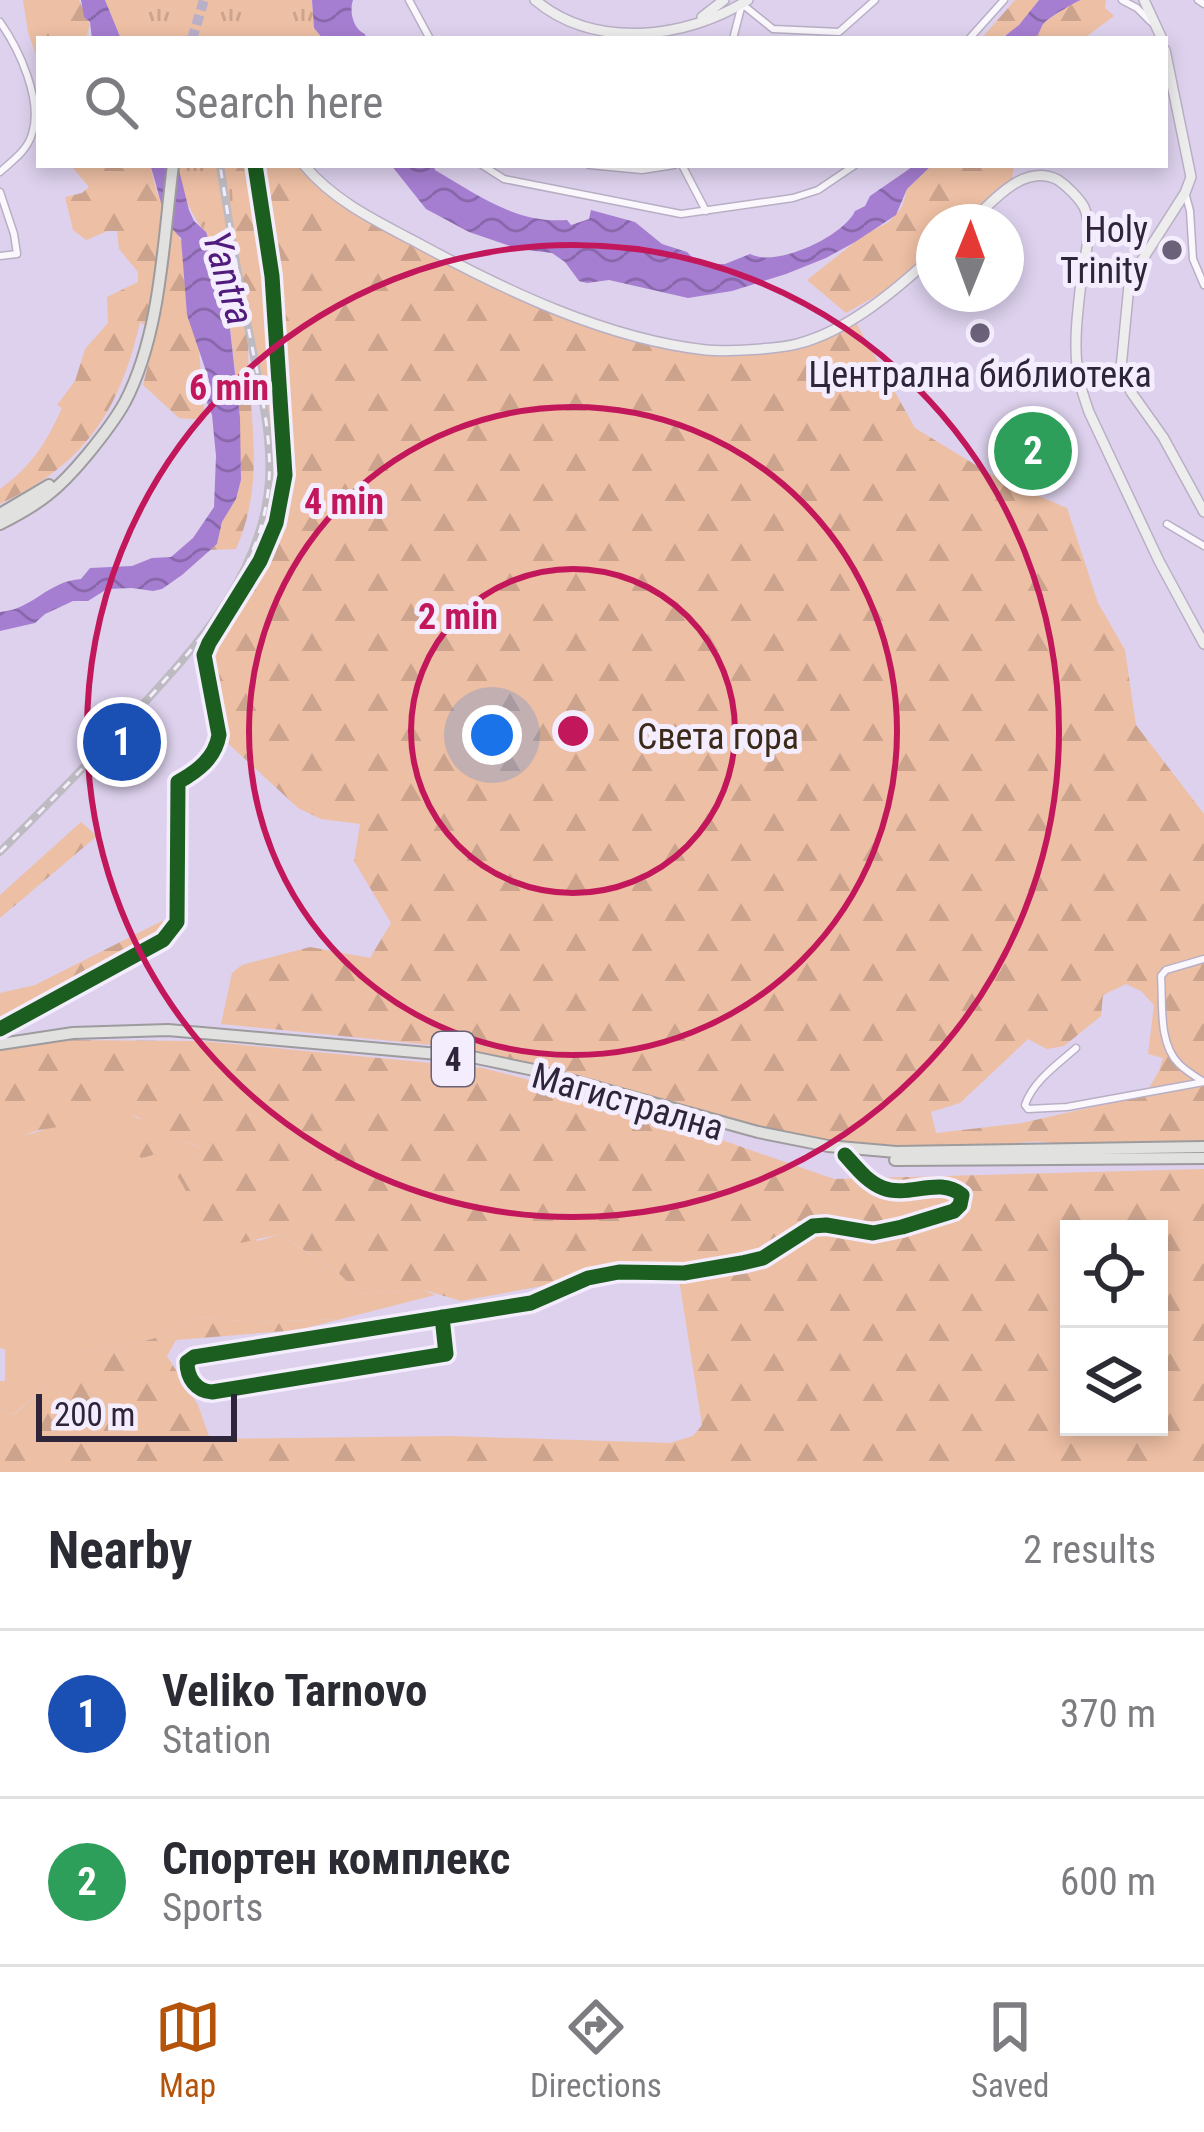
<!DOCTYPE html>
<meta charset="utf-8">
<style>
:root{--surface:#fff;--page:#f2f2f3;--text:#2b2b33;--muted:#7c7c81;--line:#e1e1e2;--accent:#b45309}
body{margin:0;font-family:"Roboto Condensed",sans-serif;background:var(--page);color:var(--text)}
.controls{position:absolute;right:36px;bottom:36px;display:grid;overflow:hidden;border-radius:0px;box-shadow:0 6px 18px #0003}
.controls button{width:108px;height:108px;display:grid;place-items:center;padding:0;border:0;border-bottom:3px solid var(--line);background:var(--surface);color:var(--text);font:60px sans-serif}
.compass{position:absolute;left:916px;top:204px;width:108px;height:108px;border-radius:50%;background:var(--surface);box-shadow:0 6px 18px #0003;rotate:1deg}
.scale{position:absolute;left:36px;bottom:30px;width:201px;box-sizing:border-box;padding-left:12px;border:6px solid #2e253a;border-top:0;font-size:33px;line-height:42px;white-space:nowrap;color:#2e253a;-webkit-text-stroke:9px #f4edfe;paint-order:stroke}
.you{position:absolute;left:492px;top:735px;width:42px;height:42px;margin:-30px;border:9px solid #fff;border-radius:50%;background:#1a73e8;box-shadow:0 0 0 18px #1a73e833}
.badge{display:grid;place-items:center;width:78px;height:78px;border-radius:50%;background:var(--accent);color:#fff;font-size:39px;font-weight:700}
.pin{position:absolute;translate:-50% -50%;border:6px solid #fff;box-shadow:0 3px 12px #0006}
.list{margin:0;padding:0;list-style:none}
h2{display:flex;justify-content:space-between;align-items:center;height:156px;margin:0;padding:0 48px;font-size:51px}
h2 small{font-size:39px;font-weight:400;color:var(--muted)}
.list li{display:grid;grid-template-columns:78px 1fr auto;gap:36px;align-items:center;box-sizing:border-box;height:168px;padding:0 48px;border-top:3px solid var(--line)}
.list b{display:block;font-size:45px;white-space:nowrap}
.list p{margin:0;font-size:39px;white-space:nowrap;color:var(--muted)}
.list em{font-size:39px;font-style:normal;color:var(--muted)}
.icon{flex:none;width:66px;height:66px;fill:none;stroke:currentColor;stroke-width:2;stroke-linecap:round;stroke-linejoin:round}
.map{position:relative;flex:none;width:1204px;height:1472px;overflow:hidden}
.search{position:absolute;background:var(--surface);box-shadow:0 6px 18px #0003;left:36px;right:36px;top:36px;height:132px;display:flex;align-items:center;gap:30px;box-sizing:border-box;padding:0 42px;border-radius:0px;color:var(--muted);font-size:45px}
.sheet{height:492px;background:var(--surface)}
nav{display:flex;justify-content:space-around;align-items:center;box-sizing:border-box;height:168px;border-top:3px solid var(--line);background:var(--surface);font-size:33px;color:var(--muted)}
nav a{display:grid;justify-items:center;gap:6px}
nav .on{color:var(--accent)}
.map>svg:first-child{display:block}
</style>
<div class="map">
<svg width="1204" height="1472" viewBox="0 0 1204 1472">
<defs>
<pattern id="forest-firs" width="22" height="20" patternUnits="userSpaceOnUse" patternTransform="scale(3)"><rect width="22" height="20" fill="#edbfa4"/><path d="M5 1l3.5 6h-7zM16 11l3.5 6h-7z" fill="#cca48e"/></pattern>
<pattern id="park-tufts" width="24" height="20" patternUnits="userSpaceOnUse" patternTransform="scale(3)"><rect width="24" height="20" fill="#edbfa4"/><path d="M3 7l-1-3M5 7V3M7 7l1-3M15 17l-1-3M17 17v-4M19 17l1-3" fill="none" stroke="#cca48e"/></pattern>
<pattern id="water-waves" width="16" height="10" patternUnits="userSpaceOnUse" patternTransform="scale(3)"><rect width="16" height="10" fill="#a67ed1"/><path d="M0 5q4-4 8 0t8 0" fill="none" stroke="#8867ab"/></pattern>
</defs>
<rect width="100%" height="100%" fill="#ddd1ed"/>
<!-- grass -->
<path fill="#edbfa4" d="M99,1087c28,27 68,54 107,61l-11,9 -31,6 17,15 6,17 71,46 22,-7c27,22 56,30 78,60l66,-4 11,5 -94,24 -88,3 -57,-5 -34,19 -21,6 -22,5 -55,6 -9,27 -43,35 -12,-7v-27h5v-32l-5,-1v-215c46,10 67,-19 99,-46z"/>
<!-- forest -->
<path fill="url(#forest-firs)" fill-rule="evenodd" d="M23,0h56l11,25 -3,10 1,4h-49v25l-11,-32z
M1015,0h24c-20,24 -24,39 -58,39z
M1081,0h25l-1,8 9,8 -31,23h-51c5,-4 7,-9 11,-14 5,-7 30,-22 38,-25z
M62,165h88l7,28 25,50 5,72 11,25 7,80 -26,-2 -36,-33 13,-52 -16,-11c-20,89 -56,143 -140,182v-15c32,-23 46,-46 62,-81l-5,-3 18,-24 10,-32 23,-26 -1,-26 31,-15v-10l-19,-23 -2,-18h-9l-22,9 -13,-10 -8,-33 17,-4 7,-6 -16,-19h-10z
M179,165h65l22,121 7,85 1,79 -19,-106h-7c0,72 19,135 -12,205l-27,1 8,-6 5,-22 14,-23 5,-19 -4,-94 -12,-101 -19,-53 -6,-6z
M255,165h49l47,42 213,106 96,29 50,9 87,-7 57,-25 61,109 82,50 70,30 31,95 27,47 11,75 68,89v329l-147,2c-12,-5 -33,-4 -45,0 -67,2 -137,7 -204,-5 -35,-6 -73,-16 -108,-26 -18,-6 -33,-16 -52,-16l-155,-41 -61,-12 -211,-21 11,-51 10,-8 68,-18 60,11 21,-35 -37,-62 6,-37 -39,-5 -23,-11 -79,-73 -15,-80 56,-94 16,-38 9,-48 -13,-199zM1126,984l15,7 13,14 -6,49 15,4 -4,13 -14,24 -123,28 -86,10 -5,-21 29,-9 68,-64 19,10 17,-3 37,-30 2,-21z
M932,165h82l-3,20 -44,37h-33v28l-44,38 -44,25 -39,-33 58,-46 24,-12 13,-15 5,-18z
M81,822l16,14 -97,82v-23z
M162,921l4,3 -3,9 -8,7 -155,87v-34l35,-8z
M50,1040l151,1 282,27 121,31 230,80 370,-10v303h-1204v-64l13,7 42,-35 8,-27 56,-6 22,-5 21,-6 34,-19 57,5 88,-3 -43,11 -122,10 -9,16 31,49 12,34 241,-3 219,7 23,-7 9,-11 -24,-152 -59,-1 -158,29 -37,-11 -66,4c-22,-30 -50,-38 -78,-60l-53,12c-7,-6 -17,-12 -23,-19 -18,-22 -16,-51 -43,-64l34,-6 9,-9 -36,-11c-5,13 -13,19 -27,21l-10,-13 3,-15 6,-12 -18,-8 -23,-23 -5,5 2,12 -19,20 -38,6 -21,7 -18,-4v-82zM1069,1229h90v198h-90z"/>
<!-- park -->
<path fill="url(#park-tufts)" d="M105,0h207l2,28 9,11h-202z
M176,165h53l7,58 -30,9c-18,-19 -23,-42 -30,-67z"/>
<!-- water -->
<path fill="url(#water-waves)" d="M81,0h24l16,39h-29l-2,-17 -6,-5z
M312,0h41c-4,11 0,29 12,34l1,5h-43l-9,-11z
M1039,0h42c-6,2 -31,17 -36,22 -6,6 -4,13 -12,16 -7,4 -23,1 -32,1l18,-14z
M150,165h26l3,5 10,40 5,11 12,11 19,52 15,134 1,62 -5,19 -14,23 -5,22 -35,31 -20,14 -9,2 -21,-3 -25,1 -19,12h-15l-28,13 -10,9 -35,8v-19c32,-2 48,-31 81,-33l9,-11 42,-2 20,-8 19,-1 22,-19 21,-31 2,-51 -4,-41 -6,-15 3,-20 -22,-65 -6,-77c-20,-18 -22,-49 -31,-73z
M391,165h43l1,5c41,24 81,54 132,50l4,5 18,-6 2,-9 44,12 27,22 25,8 9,9 9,3h20l25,-10c26,14 94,-18 105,-43l10,-5 5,-10 45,-31h17l-25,24 -11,26 -41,27 -29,16 -40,16 -54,17 -44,7 -79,-18 -22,3 -8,-2 -14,-19 -13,-9 -33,-4 -50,-17 -43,-23z"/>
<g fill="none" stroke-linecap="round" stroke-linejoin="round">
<!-- primary-tunnel -->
<path stroke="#baafc9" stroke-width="10" stroke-dasharray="10 5" stroke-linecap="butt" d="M192,39l12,-39"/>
<!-- street casing -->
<g stroke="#b9afc5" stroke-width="9">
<path id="street" d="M409,0l21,39
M1122,0l15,8 14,14
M1198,0l6,4
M0,22c19,27 43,78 32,112 -5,17 -20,27 -32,38
M733,39l9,-35 31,25 66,3 36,-32
M969,39l35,-39
M482,165l22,14 177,35 112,-16 25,-8 37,-25
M589,165l53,5 32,-5
M682,165l24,46
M0,192l14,42 3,20 -17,2
M1186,196l4,15 3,48 11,26
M1167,524l37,22
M1076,1048c-18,16 -43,33 -51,57l3,4 39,-2 137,-25
M1204,1082c-8,-5 -18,-11 -25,-18 -21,-21 -16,-60 -18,-88l5,-6 38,-11
M442,1317l4,37 -234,38c-16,-1 -25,-14 -25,-30l7,-5 337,-54 57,-25 31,-6 65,1 58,-10 21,-5 50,-32 13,-1 47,8 29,-6 52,-16 6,-6 2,-10c-23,-19 -53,3 -79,-7 -16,-6 -27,-21 -38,-33"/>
</g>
<!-- secondary casing -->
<g stroke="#b9afc5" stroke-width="12">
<path id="secondary" d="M535,0c60,50 151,39 213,0
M1144,0l18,39
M702,17l22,-17
M1165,50l26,127 -6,16 -48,75 -8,17 -8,83 10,24 32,45 41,75
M304,165c30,36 72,56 112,77 88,48 190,97 290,108 20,2 71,-1 91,-6 51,-13 99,-54 137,-89
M971,222c21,-20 53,-60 87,-42 9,6 21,18 26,27 10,22 0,52 -3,75 -3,27 -7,57 -4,84 1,16 7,31 12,46l70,149 45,83
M0,1029l163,-89 14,-18 1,-140c20,-11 37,-24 41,-47l-15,-80 5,-12 51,-82 16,-38 9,-48 -13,-199 -17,-111"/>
</g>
<!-- primary casing -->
<g stroke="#9d9b9d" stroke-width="14">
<path id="primary" d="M0,514l49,-29
M0,524c40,-20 58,-34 87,-69 14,-17 27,-33 38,-53 36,-69 38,-160 48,-237
M0,1044l73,-11 95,-3 304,27 62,13 224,62 70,14 68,6 308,-5
M895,1160l309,-2"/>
</g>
<!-- street -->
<use href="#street" stroke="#faf8fc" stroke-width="6"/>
<!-- secondary -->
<use href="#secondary" stroke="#eeedee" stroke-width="9"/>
<!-- primary -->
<use href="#primary" stroke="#e1e1e0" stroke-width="10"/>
<!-- rail casing -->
<g stroke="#bdbac1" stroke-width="8">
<path id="rail" d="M0,852c45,-45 91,-91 134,-138 60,-65 129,-139 135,-233 3,-49 -10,-97 -19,-145 -12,-56 -21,-114 -30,-171"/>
</g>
<!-- rail -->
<use href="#rail" stroke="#f4edfe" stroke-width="3" stroke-dasharray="9" stroke-linecap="butt"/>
<!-- cycleway casing -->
<g stroke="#f4edfe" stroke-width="22">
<path id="cycleway" d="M0,1029l163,-89 14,-18 1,-140c20,-11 37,-24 41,-47l-15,-80 5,-12 51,-82 16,-38 9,-48 -13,-199 -17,-111
M442,1317l4,37 -234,38c-16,-1 -25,-14 -25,-30l7,-5 337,-54 57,-25 31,-6 65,1 58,-10 21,-5 50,-32 13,-1 47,8 29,-6 52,-16 6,-6 2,-10c-23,-19 -53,3 -79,-7 -16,-6 -27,-21 -38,-33"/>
</g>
<!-- cycleway -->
<use href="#cycleway" stroke="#1b5e20" stroke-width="15"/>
</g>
<!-- distance rings -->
<g fill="none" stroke="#c2185b" stroke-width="6">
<circle cx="573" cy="731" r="162"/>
<circle cx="573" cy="731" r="324"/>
<circle cx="573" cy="731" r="486"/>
</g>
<!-- markers -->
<g fill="#6b6179" stroke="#f4edfe" stroke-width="4.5">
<circle cx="1172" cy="250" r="12"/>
<circle cx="980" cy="333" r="12"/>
</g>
<g text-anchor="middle" stroke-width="10" stroke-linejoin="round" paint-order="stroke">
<!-- shield labels -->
<rect fill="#f4edfe" stroke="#696175" stroke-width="3" x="432" y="1032" width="42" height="54" rx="9"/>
<g font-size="33" font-weight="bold" fill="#2e253a">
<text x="453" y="1071">4</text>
</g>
<!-- poi labels -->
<g font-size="36" fill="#2e253a" stroke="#f4edfe" text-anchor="end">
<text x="1148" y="242">Holy<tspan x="1148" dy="41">Trinity</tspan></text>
<text x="980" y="387" text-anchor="middle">Централна библиотека</text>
</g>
<!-- park labels -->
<g font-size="36" fill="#3c2a19" stroke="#f4edfe">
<text x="718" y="749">Света гора</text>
</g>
<!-- street labels -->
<g font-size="36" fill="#2e253a" stroke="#f4edfe">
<text transform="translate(628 1101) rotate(16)" y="13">Магистрална</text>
</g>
<!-- water labels -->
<g font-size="39" font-style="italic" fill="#501b7c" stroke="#f4edfe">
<text transform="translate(229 278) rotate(74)" y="14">Yantra</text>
</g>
</g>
<circle cx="573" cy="731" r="18" fill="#c2185b" stroke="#f4edfe" stroke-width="6"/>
<g font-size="36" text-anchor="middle" font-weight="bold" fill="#c2185b" stroke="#f4edfe" stroke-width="10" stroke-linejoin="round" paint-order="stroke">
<text x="229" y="400">6 min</text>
<text x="344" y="514">4 min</text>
<text x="458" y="629">2 min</text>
</g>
</svg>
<div class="controls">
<button><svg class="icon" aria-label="locate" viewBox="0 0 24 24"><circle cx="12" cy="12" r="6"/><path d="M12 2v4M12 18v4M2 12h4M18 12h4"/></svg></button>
<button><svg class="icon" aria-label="layers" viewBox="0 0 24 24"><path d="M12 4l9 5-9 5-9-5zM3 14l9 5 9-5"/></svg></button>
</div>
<svg class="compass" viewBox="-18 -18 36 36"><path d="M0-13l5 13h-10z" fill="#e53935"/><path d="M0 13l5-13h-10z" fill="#7c7c81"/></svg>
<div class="scale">200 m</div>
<div class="you"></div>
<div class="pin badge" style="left:122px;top:742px;background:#1a4fb4">1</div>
<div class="pin badge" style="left:1033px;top:451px;background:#2e9e5b">2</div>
<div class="search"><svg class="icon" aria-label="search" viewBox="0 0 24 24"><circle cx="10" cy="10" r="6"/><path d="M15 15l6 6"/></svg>Search here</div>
</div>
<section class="sheet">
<h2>Nearby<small>2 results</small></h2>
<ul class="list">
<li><span class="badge" style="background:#1a4fb4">1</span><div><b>Veliko Tarnovo</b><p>Station</p></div><em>370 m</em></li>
<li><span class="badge" style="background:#2e9e5b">2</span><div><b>Спортен комплекс</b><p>Sports</p></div><em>600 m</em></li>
</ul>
</section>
<nav>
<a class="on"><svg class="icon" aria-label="map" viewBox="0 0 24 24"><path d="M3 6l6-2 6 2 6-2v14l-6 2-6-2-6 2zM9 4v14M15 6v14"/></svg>Map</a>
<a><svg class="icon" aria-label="directions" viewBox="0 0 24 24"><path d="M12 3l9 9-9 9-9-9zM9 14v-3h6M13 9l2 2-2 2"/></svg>Directions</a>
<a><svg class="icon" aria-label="saved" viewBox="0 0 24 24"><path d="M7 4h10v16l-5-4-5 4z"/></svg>Saved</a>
</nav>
